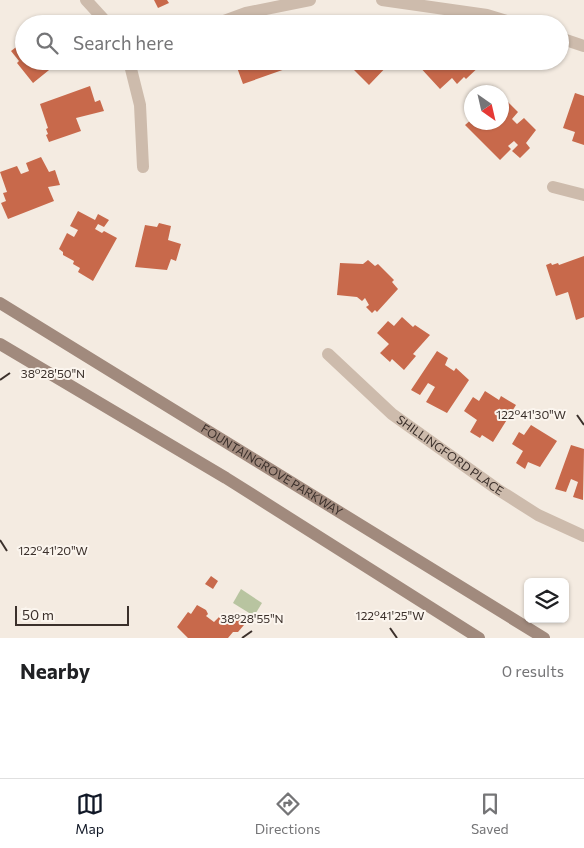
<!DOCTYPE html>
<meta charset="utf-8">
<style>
:root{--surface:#fff;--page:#f6f6f6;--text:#202124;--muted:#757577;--line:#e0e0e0;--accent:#111827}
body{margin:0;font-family:Commissioner,sans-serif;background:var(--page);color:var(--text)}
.controls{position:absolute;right:15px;bottom:15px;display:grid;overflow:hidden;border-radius:8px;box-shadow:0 1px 4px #0004}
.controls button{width:45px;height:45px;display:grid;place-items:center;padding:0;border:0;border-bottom:1px solid var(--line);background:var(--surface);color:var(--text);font:25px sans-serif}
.compass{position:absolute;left:464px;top:85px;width:45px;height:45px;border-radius:50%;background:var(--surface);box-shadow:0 1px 4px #0004;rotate:146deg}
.scale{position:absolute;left:15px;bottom:12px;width:114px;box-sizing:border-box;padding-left:5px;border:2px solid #3b302b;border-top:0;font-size:14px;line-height:18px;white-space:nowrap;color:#3b302b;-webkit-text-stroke:4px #fbf5ee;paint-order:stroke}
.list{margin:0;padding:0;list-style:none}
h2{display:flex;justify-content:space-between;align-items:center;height:65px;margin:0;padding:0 20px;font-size:21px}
h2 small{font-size:16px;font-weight:400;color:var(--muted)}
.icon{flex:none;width:28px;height:28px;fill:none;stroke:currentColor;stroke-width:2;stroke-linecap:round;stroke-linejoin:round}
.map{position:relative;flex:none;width:584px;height:638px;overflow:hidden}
.search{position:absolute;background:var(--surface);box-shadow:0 1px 4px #0004;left:15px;right:15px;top:15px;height:55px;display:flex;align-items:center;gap:12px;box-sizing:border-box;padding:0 18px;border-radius:28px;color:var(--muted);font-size:19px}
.sheet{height:140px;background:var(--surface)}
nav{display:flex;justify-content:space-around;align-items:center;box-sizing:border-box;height:70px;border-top:1px solid var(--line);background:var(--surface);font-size:14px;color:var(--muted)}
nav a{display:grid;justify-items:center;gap:2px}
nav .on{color:var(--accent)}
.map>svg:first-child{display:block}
</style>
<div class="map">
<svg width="584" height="638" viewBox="0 0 584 638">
<rect width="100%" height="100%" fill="#f4ebe1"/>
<!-- green -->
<path fill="#b8c4a0" d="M241,589l21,14 -8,13 -21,-13z"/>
<!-- building -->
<path fill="#c8694b" d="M154,0h13l2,3 -11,5z
M24,41v20h26l4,5 -21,17 -16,-20 2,-2 -8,-10z
M238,61h52l1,6 -48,17 -8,-22z
M345,61h47l-23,24z
M421,61h22l3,3 3,-3h32l2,2 -17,16 -2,-2 -7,7 -5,-6 -12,11 -23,-25z
M90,86l5,16 5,-2 4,11 -28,7 5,13 -32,11 -3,-7 2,-1 -2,-5 2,-1 -8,-24z
M575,93l9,3v49l-12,-4 3,-9 -12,-4z
M506,100l12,12 -6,7 5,5 7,-6 12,12 -10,13 4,5 -10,10 -8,-7 6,-6 -4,-4 -6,5 3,3 -11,11 -35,-35 7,-6v3h30v-18z
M41,157l8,15 6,-2 5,15 -12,2 6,14 -46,18 -7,-16 5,-2 -3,-8 4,-1 -7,-20 17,-6 4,8 8,-3 -3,-8z
M78,211l17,9 3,-6 11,6 -5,7 -6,-3 -3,5 7,4 2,-2 13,7 -24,43 -15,-9 2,-4 -7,-4 1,-3 -11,-6v-3l-4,-3 8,-16 7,4 4,-7 -8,-4z
M159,223l12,3 -3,14 13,4 -5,17 -5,-2 -4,11 -32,-3 10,-42 12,2z
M584,256v61l-8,3 -8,-28 -12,4 -10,-31 5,-2 1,2 6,-2 1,2z
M368,260l7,6 3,-2 16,16 -2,2 6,7 -21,23 -2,-2 -3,3 -6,-6 3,-2 -4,-7 -3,3 -5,-4 -20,-2 3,-32 23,1z
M402,317l11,10 2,-2 15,10 -17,19 3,2 -12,14 -12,-11 -2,3 -10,-9 9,-9 -12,-11 11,-12 6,5z
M437,351l11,7 -3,7 9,6 2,-3 13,12 -22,33 -21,-11 9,-15 -7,-4 -8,12 -9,-5z
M485,391l14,9 2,-4 15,9 -23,37 -11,-7 -2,3 -10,-6 7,-12 -13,-9 9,-14 6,4z
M531,425l26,16 -17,26 -12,-5 -3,7 -9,-6 7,-12 -11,-7 7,-12 5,3z
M571,445l13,4 -1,51 -10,-3 5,-15 -7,-3 -5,13 -11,-3z
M211,576l7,5 -5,8 -8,-5z
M197,605l9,5 2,4 -2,2 8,6 5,-5 6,5 7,-9 12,9v3l-6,7h-5l-5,6h-40l-11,-11 11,-15 3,2z"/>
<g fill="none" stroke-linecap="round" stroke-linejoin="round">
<!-- street -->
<g stroke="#cdbbac" stroke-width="12">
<path d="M86,0l22,24"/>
<path d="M382,0l105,15 29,9"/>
<path d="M216,24l30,-11 64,-13"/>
<path d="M560,38l24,8"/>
<path d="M129,61l11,44 3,62"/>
<path d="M553,187l31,8"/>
<path id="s1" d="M328,354l64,60 105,75 41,26 46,21"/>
</g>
<!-- secondary -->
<g stroke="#a18a7d" stroke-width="12">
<path id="s2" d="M0,303l544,335"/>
<path d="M0,344l226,134 253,160"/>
</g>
</g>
<!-- ticks -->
<path fill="none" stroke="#3b302b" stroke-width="2" d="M0,380l10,-7M577,415l7,10M0,540l7,11M390,628l7,10M242,638l10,-7"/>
<g text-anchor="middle" stroke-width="4" stroke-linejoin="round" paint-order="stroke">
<!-- street labels -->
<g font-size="12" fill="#3b302b" stroke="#fbf5ee">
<text dy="4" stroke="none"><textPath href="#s1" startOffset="159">SHILLINGFORD PLACE</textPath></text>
<text dy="4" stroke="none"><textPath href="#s2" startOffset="319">FOUNTAINGROVE PARKWAY</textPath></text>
</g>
</g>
<g font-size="12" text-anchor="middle" fill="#3b302b" stroke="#fbf5ee" stroke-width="4" stroke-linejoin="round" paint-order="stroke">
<text x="53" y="378">38°28'50"N</text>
<text x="531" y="419">122°41'30"W</text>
<text x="53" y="555">122°41'20"W</text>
<text x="390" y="620">122°41'25"W</text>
<text x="252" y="623">38°28'55"N</text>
</g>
</svg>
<div class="controls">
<button><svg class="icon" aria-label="layers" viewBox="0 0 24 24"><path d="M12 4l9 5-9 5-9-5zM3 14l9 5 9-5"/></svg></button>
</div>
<svg class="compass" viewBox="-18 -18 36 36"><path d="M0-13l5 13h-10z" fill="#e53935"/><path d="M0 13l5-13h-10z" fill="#757577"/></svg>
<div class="scale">50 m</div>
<div class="search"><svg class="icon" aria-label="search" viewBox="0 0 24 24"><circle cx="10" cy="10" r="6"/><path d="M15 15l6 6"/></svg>Search here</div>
</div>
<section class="sheet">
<h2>Nearby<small>0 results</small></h2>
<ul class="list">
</ul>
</section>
<nav>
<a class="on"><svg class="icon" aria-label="map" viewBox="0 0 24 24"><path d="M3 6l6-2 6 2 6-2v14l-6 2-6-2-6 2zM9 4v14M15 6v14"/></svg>Map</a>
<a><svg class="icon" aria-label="directions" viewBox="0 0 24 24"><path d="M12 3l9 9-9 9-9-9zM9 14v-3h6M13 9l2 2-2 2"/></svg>Directions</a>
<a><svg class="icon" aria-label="saved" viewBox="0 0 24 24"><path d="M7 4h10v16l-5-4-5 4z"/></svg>Saved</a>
</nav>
